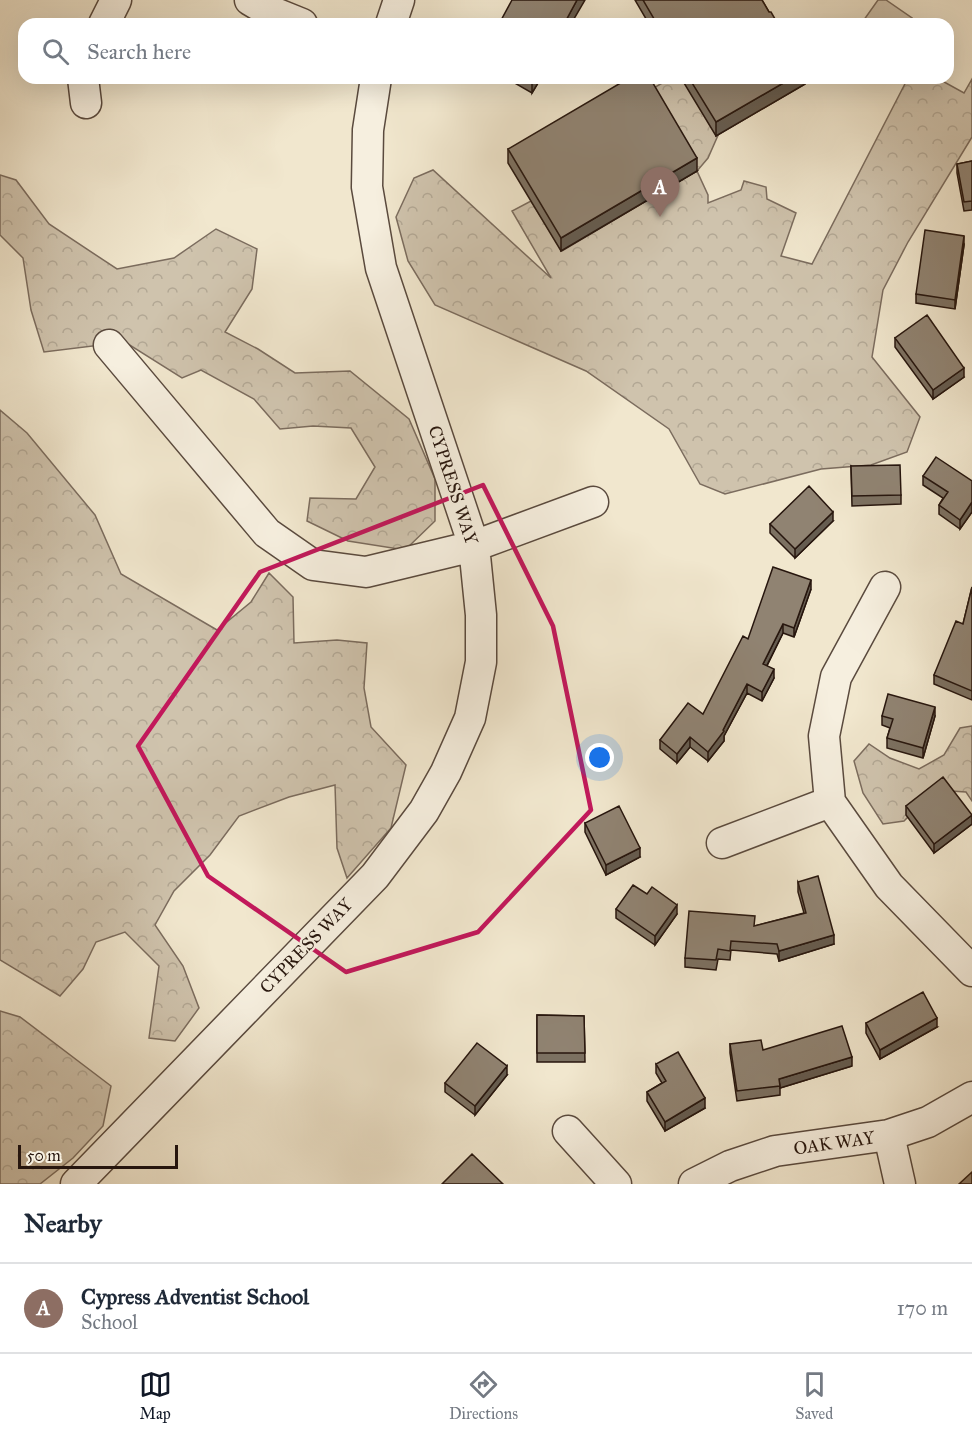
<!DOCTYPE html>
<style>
:root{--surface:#fff;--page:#f2f2f3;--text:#1f2937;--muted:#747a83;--line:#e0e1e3;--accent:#111827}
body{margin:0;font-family:"IM FELL Great Primer",serif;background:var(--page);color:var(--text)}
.scale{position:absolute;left:18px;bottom:15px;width:160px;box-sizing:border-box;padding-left:6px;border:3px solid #27160e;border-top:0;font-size:16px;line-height:21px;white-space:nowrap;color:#27160e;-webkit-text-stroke:4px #f6efdf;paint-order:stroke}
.you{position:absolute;left:600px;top:758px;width:21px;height:21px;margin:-15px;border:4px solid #fff;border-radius:50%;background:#1a73e8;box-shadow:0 0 0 9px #1a73e833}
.badge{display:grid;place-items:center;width:39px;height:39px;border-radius:50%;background:var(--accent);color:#fff;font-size:20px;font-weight:700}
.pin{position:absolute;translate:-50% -50px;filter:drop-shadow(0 2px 3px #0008)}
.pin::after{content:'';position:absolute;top:32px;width:21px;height:18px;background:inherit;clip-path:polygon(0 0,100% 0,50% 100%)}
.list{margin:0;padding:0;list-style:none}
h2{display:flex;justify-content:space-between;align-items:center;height:78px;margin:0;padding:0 24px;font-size:26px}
h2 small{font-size:20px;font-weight:400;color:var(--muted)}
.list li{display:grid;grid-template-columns:39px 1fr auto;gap:18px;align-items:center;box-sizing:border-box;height:90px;padding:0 24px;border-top:2px solid var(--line)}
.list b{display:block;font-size:22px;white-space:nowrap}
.list p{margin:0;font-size:20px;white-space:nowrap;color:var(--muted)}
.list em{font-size:20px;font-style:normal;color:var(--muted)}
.icon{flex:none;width:33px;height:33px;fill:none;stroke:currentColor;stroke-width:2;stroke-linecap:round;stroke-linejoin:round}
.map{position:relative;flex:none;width:972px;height:1184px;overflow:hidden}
.search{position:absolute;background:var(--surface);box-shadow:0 6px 24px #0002;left:18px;right:18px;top:18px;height:66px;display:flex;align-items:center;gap:15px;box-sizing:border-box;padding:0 21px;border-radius:18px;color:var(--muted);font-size:22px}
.sheet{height:168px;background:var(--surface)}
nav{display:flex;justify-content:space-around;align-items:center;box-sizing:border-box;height:84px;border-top:2px solid var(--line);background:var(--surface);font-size:16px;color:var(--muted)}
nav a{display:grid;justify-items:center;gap:3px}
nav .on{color:var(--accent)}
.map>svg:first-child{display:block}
</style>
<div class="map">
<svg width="972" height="1184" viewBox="0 0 972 1184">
<defs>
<pattern id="forest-crowns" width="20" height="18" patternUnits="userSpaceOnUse" patternTransform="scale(1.5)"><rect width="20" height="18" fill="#cfc3ad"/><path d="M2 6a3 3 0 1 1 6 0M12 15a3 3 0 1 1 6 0" fill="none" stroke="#b2a794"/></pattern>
</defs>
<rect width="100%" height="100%" fill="#f1e7ce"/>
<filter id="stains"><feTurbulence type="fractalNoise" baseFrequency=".00333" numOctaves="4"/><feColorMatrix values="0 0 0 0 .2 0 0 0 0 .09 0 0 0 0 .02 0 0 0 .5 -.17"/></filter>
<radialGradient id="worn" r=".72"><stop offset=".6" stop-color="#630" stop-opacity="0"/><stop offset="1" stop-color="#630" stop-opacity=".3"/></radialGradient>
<!-- forest -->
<path fill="url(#forest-crowns)" stroke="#7b6c5e" stroke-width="1.5" d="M671,78h11l34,57 3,-2 -11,25 -11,13 11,24v8l33,-13 3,-9 22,6 1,12 29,14 -15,43 31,8 96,-186h29l27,15 8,-14v58l-64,105 -25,48 -11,67 48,60 -13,35 -36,13 -50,4 -96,25 -25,-10 -31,-55 -83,-58 -151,-66 -27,-44 -12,-44 18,-39 19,-8 118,108 -39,-67 19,-10 31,50 135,-80 -47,-81z
M0,175l16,5 33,44 68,45 57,-11 42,-29 41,20 -5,40 -27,43 33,17 37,24 55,-2 59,48 26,60v42l-30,29 -57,-9 -41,-20 3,-23 46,1 19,-32 -24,-39 -38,-2 -33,3 -26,-30 -53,-29 -19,8 -57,-36 -81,10 -13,-42 -8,-52 -23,-23z
M0,410l27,23 68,82 26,59 96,56 34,-28 18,-29 24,24 1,46 43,-3 30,3 -3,45 7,39 35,38 -15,63 -44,50 -10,-30 -2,-63 -46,12 -50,19 -29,39 -36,36 -19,34 28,41 16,42 -24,33 -26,-3 10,-72 -34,-34 -29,10 -13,27 -23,27 -60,-36z
M972,726v75l-6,-9 -31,-2 -31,31 -21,3 -20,-31 -9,-32 15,-17 21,14 29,11 25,-14 16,-27z
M0,1011l20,6 91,69 -8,40 -30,32 -33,26h-40z"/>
<!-- garden -->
<path fill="#cfc3ad" stroke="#7b6c5e" stroke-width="1.5" d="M878,0h8l26,18 -5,6h-46z"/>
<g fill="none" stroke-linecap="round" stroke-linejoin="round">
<!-- minor casing -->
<g stroke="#5a4a3e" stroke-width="33">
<path id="minor" d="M250,0l15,9 37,15
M104,24l12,-24
M391,24l8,-24
M83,78l3,25
M109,345l158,188 46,32 53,7 108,-26 119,-44
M885,587l-49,90 -12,59 6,66 59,84 83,85
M722,843l108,-41
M568,1131l48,53
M889,1135l11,49
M76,1184l299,-308 49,-65 22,-39 24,-54 11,-56v-47l-7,-69 -93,-278 -14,-81 1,-57 8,-52
M694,1184l36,-18 45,-15 114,-16 39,-13 44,-25"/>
</g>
<!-- minor -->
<use href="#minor" stroke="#f6efdf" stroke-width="30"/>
</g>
<!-- wall -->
<path fill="#7c7162" stroke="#27160e" stroke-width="1.5" d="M635,0h127l7,12 9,12h-129z
M506,78h35l-9,15z
M681,78h124v6l-89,52z
M508,149l189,22 -136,80 -53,-88z
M972,161v49l-8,1 -7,-38v-9z
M964,245l-9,64 -39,-6v-9z
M895,338l69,39 -31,22 -38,-52z
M851,466l50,29v9l-49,2z
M923,476l49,5v31l-12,17 -21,-15v-9l4,-7 -20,-13z
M833,521l-38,37 -25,-25v-9z
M972,587v113l-38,-16v-9l29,-51z
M811,589l-17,48 -11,-4 -16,33 7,12 -12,23 -15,-8 -23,43v5l-16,20 -18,-14 -13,16 -17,-14v-9l43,-26z
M882,716h53l-12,42 -36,-10v-10l3,-10 -8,-3z
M906,806l66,9v9l-38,29 -28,-38z
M585,823l55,34 -34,18 -21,-43z
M798,882l36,62 -55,17 -2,-7 -46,-4 -1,10 -12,-1 -2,11 -31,-3v-9l70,-32 49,-13 -6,-21z
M647,894l30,20 -22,31 -39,-27v-9z
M537,1015l47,1 1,46h-48z
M866,1023l71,4 -57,32 -14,-26z
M730,1044l33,6 89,16 -72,22v7l-43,6 -7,-48z
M656,1064l49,44 -40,23 -18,-30v-9l15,-9 -6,-10z
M507,1075l-32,40 -30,-23v-9z"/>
<!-- shaded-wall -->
<path fill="#655c50" stroke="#27160e" stroke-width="1.5" d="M577,0h8l-14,24h-7z
M533,78h8l-9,15v-14z
M792,78h13v6l-89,52v-14z
M697,158v13l-136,80v-13z
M964,236v9l-9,64v-9z
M964,368v9l-31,22v-9z
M972,502v10l-12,17v-9z
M833,512v9l-38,37v-9z
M811,580v9l-17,48v-9z
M783,624v9l-20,40v-9z
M774,669v9l-12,23v-9z
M747,684v9l-23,43v5l-16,20v-9l15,-22z
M935,707v9l-12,42v-10z
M690,737v10l-13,16v-9z
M972,815v9l-38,29v-9z
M640,848v9l-34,18v-10z
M677,905v9l-22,31v-9z
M834,935v9l-55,17v-10z
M937,1018v9l-57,32v-9z
M852,1057v9l-72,22 -1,-9z
M507,1066v9l-32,40v-9z
M705,1098v10l-40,23v-9z"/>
<!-- building -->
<path fill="#908372" stroke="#27160e" stroke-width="1.5" d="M512,0h65l-13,24h-65z
M643,0h119l7,12h2l7,12h-121z
M629,78h21l47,80 -136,80 -53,-89z
M689,78h103l-76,44z
M972,161v40l-8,1 -7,-38z
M925,230l39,6 -9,64 -39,-6z
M927,315l37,53 -31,22 -38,-52z
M936,457l36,24v21l-12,18 -21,-15 9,-13 -25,-16z
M900,465l1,30 -49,1 -1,-30z
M809,486l24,26 -38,37 -25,-25z
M773,567l38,13 -17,48 -11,-4 -20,40 11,5 -12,23 -15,-8 -24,46 1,1 -16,21 -18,-15 -13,17 -17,-14 28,-37 15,11 40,-78 5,3z
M972,587v104l-38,-16 22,-54 7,3z
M888,694l47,13 -12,41 -36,-10 6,-19 -11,-3z
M943,777l29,38 -38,29 -28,-38z
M619,806l21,42 -34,17 -21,-42z
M818,876l16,59 -55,16 -2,-7 -46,-3 -1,10 -12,-2 -2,11 -31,-2 4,-47 66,5 -1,10 52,-13 -8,-31z
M633,885l14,9 5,-7 25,18 -22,31 -39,-27z
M923,992l14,26 -57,32 -14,-27z
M537,1015l47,1 1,37h-48z
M842,1026l10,31 -73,22 1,7 -43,5 -7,-47 31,-4 2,10z
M477,1043l30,23 -32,40 -30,-23z
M678,1052l27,46 -40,24 -18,-30 19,-11 -10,-17z
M472,1154l31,30h-61z
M972,1172v12h-13z"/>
<!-- marked area -->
<path fill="none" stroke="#c2185b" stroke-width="4.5" stroke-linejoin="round" d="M483,485l70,141 38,184 -113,122 -132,40 -138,-96 -70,-130 122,-174z"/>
<g text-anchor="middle" stroke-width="4.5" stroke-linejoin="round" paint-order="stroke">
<!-- street labels -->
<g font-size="18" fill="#27160e" stroke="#f6efdf">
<text transform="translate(453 485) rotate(72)" y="6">CYPRESS WAY</text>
<text transform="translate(306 946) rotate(-46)" y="6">CYPRESS WAY</text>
<text transform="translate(834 1143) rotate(-8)" y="6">OAK WAY</text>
</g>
</g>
<rect width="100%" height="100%" filter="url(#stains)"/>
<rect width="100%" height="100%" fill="url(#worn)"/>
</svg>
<div class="scale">50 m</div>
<div class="you"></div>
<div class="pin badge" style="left:660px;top:217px;background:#8d6e63">A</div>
<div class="search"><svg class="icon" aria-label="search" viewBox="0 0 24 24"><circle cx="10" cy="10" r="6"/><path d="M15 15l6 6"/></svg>Search here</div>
</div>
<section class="sheet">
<h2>Nearby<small></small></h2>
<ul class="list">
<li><span class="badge" style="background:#8d6e63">A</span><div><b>Cypress Adventist School</b><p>School</p></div><em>170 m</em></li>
</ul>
</section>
<nav>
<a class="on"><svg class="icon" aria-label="map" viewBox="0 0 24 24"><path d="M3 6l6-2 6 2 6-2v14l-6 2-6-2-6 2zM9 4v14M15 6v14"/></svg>Map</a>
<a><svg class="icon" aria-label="directions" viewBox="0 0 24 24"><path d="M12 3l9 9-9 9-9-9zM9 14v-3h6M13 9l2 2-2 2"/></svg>Directions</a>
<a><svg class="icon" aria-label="saved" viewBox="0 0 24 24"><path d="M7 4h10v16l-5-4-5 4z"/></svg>Saved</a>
</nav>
